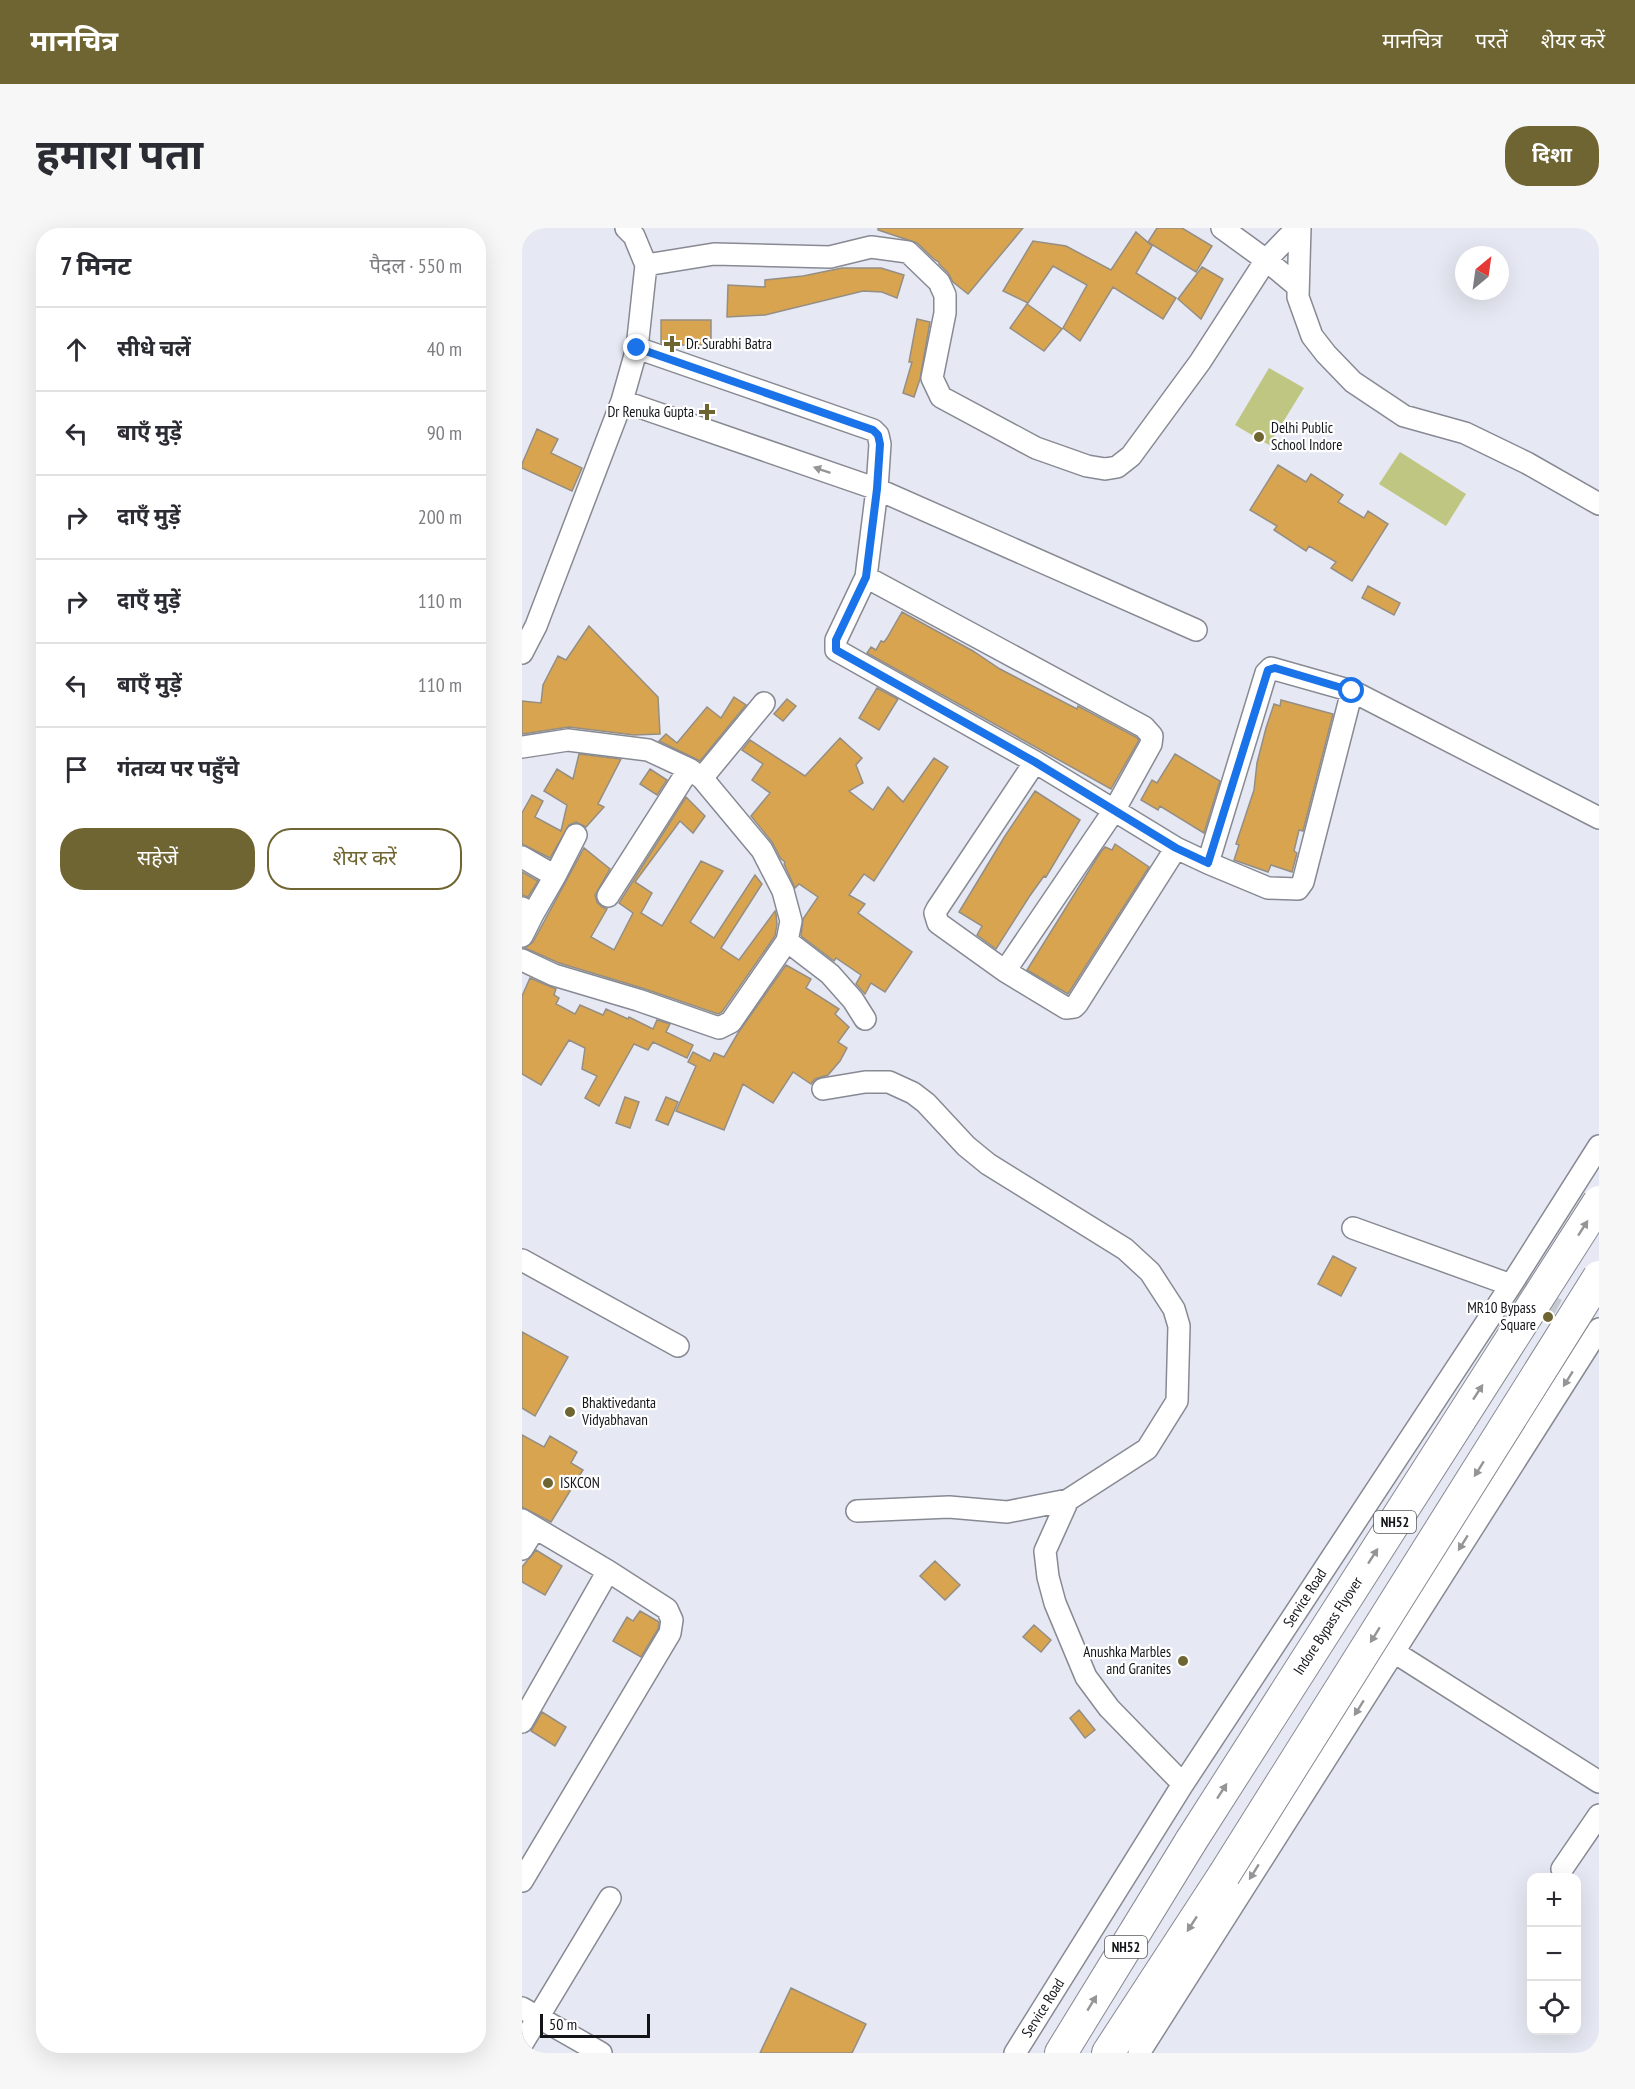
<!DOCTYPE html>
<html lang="hi">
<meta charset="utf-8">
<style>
:root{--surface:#fff;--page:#f7f7f7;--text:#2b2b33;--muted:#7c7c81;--line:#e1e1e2;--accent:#6f6532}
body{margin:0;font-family:"PT Sans Narrow","Noto Sans Devanagari",sans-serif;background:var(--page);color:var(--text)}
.controls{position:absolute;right:18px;bottom:18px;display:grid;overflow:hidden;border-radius:12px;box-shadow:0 6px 24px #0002}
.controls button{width:54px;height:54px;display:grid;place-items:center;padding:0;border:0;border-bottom:2px solid var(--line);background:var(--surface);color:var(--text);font:30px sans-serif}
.compass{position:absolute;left:933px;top:18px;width:54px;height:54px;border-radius:50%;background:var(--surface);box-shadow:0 6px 24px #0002;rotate:29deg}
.scale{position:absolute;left:18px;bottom:15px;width:110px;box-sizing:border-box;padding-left:6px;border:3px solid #131418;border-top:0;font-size:16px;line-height:21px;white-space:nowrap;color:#131418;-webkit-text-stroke:4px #fff;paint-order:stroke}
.stop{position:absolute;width:18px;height:18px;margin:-14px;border:4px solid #1a73e8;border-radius:50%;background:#fff}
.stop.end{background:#1a73e8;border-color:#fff;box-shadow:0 2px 6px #0008}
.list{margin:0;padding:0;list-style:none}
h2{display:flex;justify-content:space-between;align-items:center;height:78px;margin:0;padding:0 24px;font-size:26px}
h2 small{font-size:20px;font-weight:400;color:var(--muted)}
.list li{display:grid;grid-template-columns:39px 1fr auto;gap:18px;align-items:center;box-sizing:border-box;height:84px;padding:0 24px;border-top:2px solid var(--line)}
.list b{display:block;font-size:22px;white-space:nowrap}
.list em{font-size:20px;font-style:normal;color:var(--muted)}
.actions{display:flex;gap:12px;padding:18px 24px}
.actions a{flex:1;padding:14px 0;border:2px solid var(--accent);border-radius:24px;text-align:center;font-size:21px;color:var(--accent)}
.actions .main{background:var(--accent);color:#fff}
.icon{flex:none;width:33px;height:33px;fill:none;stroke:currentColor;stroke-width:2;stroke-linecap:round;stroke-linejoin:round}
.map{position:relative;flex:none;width:1077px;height:1825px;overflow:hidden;border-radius:24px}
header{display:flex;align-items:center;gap:36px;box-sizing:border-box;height:84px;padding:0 30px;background:var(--accent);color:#fff}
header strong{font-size:28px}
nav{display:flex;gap:33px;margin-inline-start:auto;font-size:21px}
.intro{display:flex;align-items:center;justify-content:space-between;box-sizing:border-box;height:144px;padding:0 36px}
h1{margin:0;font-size:42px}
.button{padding:15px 27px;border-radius:24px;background:var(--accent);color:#fff;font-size:21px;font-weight:700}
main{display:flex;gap:36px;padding:0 36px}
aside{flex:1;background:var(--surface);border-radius:24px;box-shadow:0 6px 24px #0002}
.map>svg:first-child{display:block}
</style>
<header>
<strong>मानचित्र</strong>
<nav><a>मानचित्र</a><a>परतें</a><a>शेयर करें</a></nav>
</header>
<div class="intro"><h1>हमारा पता</h1><a class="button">दिशा</a></div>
<main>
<aside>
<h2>7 मिनट<small>पैदल · 550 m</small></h2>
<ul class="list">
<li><svg class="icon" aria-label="ahead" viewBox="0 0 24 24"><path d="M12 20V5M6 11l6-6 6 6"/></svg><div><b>सीधे चलें</b></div><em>40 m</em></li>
<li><svg class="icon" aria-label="left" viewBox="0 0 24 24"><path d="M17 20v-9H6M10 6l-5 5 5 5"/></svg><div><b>बाएँ मुड़ें</b></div><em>90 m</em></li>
<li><svg class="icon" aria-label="right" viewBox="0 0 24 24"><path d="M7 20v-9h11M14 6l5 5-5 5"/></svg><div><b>दाएँ मुड़ें</b></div><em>200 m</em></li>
<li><svg class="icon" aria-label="right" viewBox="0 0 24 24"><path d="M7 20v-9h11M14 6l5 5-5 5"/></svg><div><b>दाएँ मुड़ें</b></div><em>110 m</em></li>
<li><svg class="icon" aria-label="left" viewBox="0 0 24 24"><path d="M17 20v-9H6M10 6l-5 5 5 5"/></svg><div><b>बाएँ मुड़ें</b></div><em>110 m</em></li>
<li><svg class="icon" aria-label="arrive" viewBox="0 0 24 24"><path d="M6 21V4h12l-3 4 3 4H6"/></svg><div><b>गंतव्य पर पहुँचे</b></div></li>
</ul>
<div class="actions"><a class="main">सहेजें</a><a>शेयर करें</a></div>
</aside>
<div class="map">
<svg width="1077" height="1825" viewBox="0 0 1077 1825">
<rect width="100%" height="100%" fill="#e6e9f3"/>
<!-- green -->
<path fill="#bec682" d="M747,140l35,20 -35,57 -34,-20z
M878,224l66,42 -20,32 -67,-42z"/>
<!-- building -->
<path fill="#d9a44f" stroke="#948e85" stroke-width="1.5" d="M356,0h145l-55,66 -15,-12 -5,-9 -9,-9v-2l-4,-2 -18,-17 -39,-13z
M635,0h25l30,18 -16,26 -48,-30z
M614,4l16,14 -16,27 40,25 -13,21 -50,-32 -33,54 -17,-13 24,-43 -34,-19 -25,37 -25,-12 30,-50 33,5 45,24z
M680,39l21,12 -22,40 -23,-20z
M320,40h39l23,7 -7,23 -15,-6 -19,-1 -98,24 -38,2 1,-32 37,2v-7l38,-4z
M505,76l35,25 -18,22 -34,-23z
M395,91l13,3 -10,57 -6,18 -11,-4 9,-31h-3z
M139,92h50v25h-42l-8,-2z
M15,201l21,10 -7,14 31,15 -10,23 -50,-23v-4z
M756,237l28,17 5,-8 32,21 -5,7 26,16 4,-7 20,13 -36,57 -21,-13 5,-6 -27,-16 -3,5 -32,-21 3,-4 -27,-16z
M846,358l32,17 -6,12 -32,-17z
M380,384l71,39 27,18 77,40 1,-3 58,31 3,3 -28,49 -244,-136 4,-6 5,3 5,-9 3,1 3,-4z
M67,398l69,71 2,37 -26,1 -65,-8 -47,7v-33l19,2 2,-18 15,-29 8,4z
M355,460l21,11 -19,31 -20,-12z
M212,469l12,8 -46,56 -41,-20 7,-7 11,9 30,-36 14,11z
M265,471l9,7 -13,15 -9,-7z
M759,472l52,14 -30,117 -4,-1 -5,21 3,2 -5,19 -21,-7 -3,7 -34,-12 5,-15 -3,-1 18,-54 3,-27 9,-35 8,-24 6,2z
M318,510l22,20 -6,7 7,18 -14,8 24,19 15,-23 15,15 31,-44 14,9 -74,114 -10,-7 -15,21 16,9 -7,9 54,39 -27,40 -14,-9 -6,11 -9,-10 5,-9 -25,-17 -2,3 -33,-25 2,-17 15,-22 -19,-13 -4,4 -11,-24 1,-2 -4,-3 -9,-17 -21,-26 19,-23 -18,-13 11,-16 -21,-14 8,-10 55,36z
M57,526l42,5 -23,45 6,3 -18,20 -10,-5 -7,3 -19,33 -28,-14v-31l10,-18 11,6 -8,16 26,14 6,-26 -23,-14 13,-22 16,10z
M653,526l45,27 -16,52 -44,-27 -2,4 -17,-10 11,-20 5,3z
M128,541l17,11 -10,15 -17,-11z
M513,563l45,29 -34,57 -2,-1 -15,21 -33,52 -19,-14 5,-9 -23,-14 46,-76z
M164,569l19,19 -12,17 -13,-12 -45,61 17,11 -11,20 21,13 39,-65 22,10 -33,51 24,16 41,-63 7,9 -41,64 18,12 36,-49 1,3 1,10 -2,12 -53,76 -4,2 -76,-26 -83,-25 -34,-15 8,-6 51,-94 26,21 -15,26 2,7 5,5 5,2 -16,28 23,13 19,-37 -14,-10z
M593,616l34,23 -81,127 -41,-24 73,-117 5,-6 7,3z
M0,644l16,9 -10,16 -6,-2z
M264,737l25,14 -5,9 33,21 -4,5 14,13 -11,15 9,6 -7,13 -12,14 -13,4 -4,5 -18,-12 -20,31 -30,-19 -19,46 -48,-19 20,-45 -8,-4 5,-10 17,9 4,-8 10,4 14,-24z
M8,750l26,11 -2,6 5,3 -3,6 19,10 5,-9 23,10 3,-6 22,10 1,-2 24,12 4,-9 13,4 -4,8 27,13 -6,13 -34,-16 -5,8 -14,-6 -35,62 -14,-8 12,-22 -15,-7 3,-21 -16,-8 -28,45 -19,-11v-78z
M103,869l14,5 -9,26 -14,-5z
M144,869l12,5 -10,23 -12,-5z
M811,1028l23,12 -15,28 -23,-12z
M0,1104l46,25 -33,59 -13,-8z
M0,1207l22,12 6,-11 27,16 -6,11 12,7 -32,52 -29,-15z
M14,1322l26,16 -17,29 -23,-13v-15z
M413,1333l25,24 -15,15 -25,-24z
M118,1383l19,11 -1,7 -17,28 -28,-16 14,-24 6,4z
M512,1397l17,15 -10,12 -18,-15z
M557,1482l16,20 -10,8 -15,-20z
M20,1484l24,15 -11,19 -24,-15z
M269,1760l75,36 -14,29h-92z"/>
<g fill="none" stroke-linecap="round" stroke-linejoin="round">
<!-- minor-tunnel -->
<path stroke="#c6c9d2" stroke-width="21" stroke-dasharray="21 10" stroke-linecap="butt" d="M989,1057l87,46"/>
<!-- minor casing -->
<g stroke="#878a93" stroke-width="24">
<path id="minor" d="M778,0l-2,69 14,39 14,18 27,28 51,34 61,17 62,30 72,41
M124,37l68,-11 116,3 41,-10 37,5 31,30 6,13v18l-13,65 9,19 95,51 51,18 18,3 12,-2 14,-11 69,-94 66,-102 -44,-32
M775,58l-31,-26 31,-32
M115,120l236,82 5,5 2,9 -3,45 -11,88 -30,63v10l199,112 141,86
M100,173l255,88 319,141
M344,349l278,150 8,9 -1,8 -36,65 -110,162
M0,425l14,-27 86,-225 15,-53 9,-83 -12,-29 -8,-8
M0,519l46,-7 80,10 41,19 13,9 60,72 21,41 8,30 -4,20 -56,81 -12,6 -81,-28 -84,-25 -32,-15
M513,534l-98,147 -2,4 3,10 67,48 61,37 8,-1 3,-3 99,-156 32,15 58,-190 5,-5 81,23 247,127
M180,550l62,-75
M0,629l33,19 -22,38 -11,-6
M686,635l60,25 30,1 5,-7 49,-191
M33,648l21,-41
M86,668l81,-127
M0,708l11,-22
M265,713l43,33 23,26 12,19
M301,861l42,-7h24l24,11 13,10 40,43 22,18 137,85 25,23 24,37 5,17 -2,75 -30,48 -79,51 -23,51 3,26 7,26 31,74 23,31 74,76
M831,1000l158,57
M0,1032l156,86
M335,1283l92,-4 58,5 61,-12
M0,1292l86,51 -86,151
M0,1321l13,-21
M872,1424l205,130
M1040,1641l37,-54
M0,1653l148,-248 2,-13 -5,-11 -59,-38
M0,1780l79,45
M0,1816l88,-146
M493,1825l168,-269 328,-499 88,-139
M617,1825l460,-724"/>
</g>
<!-- highway casing -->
<g stroke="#878a93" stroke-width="34">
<path id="highway" d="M539,1825l130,-212
M586,1825l116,-178"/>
</g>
<!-- minor -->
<use href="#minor" stroke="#fff" stroke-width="21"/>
<!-- highway -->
<use href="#highway" stroke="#fff" stroke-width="32"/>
<!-- highway-bridge casing -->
<g stroke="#878a93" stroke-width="34" stroke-linecap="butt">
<path id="highway-bridge" d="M669,1613l408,-639
M702,1647l375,-598"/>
</g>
<!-- highway-bridge -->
<use href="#highway-bridge" stroke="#fff" stroke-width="32"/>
</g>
<!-- one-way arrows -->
<defs><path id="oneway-solid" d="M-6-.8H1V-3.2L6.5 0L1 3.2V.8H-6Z" transform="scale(1.5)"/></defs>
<g fill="#959597">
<use href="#oneway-solid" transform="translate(300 242) rotate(-161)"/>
<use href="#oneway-solid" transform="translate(1061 1000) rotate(-57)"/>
<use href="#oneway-solid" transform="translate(1046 1151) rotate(122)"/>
<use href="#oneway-solid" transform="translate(956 1164) rotate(-57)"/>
<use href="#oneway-solid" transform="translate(957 1241) rotate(122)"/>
<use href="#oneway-solid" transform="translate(941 1315) rotate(122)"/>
<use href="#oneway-solid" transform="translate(851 1328) rotate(-57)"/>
<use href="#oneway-solid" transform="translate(853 1407) rotate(122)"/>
<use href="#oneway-solid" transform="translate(837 1480) rotate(122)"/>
<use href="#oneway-solid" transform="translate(700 1563) rotate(-57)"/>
<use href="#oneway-solid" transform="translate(732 1644) rotate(122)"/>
<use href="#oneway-solid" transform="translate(670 1696) rotate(123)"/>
<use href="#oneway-solid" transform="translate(570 1775) rotate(-59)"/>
</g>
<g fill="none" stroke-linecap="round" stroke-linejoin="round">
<!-- route -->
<path stroke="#1a73e8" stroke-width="8" d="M115,120l236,82 5,5 2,9 -3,45 -11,88 -30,63v10l199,112 141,86 32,15 60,-193 7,-2 77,23"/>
</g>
<!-- markers -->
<g fill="#6f6532" stroke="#fff" stroke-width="2">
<path d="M147 107h6v6h6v6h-6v6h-6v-6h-6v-6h6z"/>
<path d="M182 175h6v6h6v6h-6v6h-6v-6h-6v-6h6z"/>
<circle cx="737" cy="209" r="6"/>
<circle cx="1026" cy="1089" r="6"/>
<circle cx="48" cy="1184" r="6"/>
<circle cx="26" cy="1255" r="6"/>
<circle cx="661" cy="1433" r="6"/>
</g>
<g text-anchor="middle" stroke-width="4.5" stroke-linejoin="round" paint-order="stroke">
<!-- shield labels -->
<g fill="#fff" stroke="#5a5a5d" stroke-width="1.5">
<rect x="852" y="1283" width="42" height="22" rx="4.5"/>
<rect x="583" y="1708" width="42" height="22" rx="4.5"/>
</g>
<g font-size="14" font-weight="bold" fill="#131418">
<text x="873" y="1299">NH52</text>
<text x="604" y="1724">NH52</text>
</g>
<!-- poi labels -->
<g font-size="15" fill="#131418" stroke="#fff" text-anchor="start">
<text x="164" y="121">Dr. Surabhi Batra</text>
<text x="172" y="189" text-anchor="end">Dr Renuka Gupta</text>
<text x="749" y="205">Delhi Public<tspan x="749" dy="17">School Indore</tspan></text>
<text x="1014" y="1085" text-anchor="end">MR10 Bypass<tspan x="1014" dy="17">Square</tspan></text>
<text x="60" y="1180">Bhaktivedanta<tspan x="60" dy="17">Vidyabhavan</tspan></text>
<text x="38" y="1260">ISKCON</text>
<text x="649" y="1429" text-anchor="end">Anushka Marbles<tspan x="649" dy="17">and Granites</tspan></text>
</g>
<!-- street labels -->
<g font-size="15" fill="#131418" stroke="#fff">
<text transform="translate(783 1370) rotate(-57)" y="5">Service Road</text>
<text transform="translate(806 1398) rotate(-57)" y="5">Indore Bypass Flyover</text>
<text transform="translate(521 1780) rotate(-58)" y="5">Service Road</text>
</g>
</g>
</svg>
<div class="controls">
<button>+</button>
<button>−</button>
<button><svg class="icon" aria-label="locate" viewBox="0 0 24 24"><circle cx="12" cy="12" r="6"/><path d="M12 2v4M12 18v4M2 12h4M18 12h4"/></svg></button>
</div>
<svg class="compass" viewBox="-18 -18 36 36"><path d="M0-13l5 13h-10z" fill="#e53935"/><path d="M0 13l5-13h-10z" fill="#7c7c81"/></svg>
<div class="scale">50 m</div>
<div class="stop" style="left:830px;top:463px"></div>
<div class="stop end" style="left:115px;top:120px"></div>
</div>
</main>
